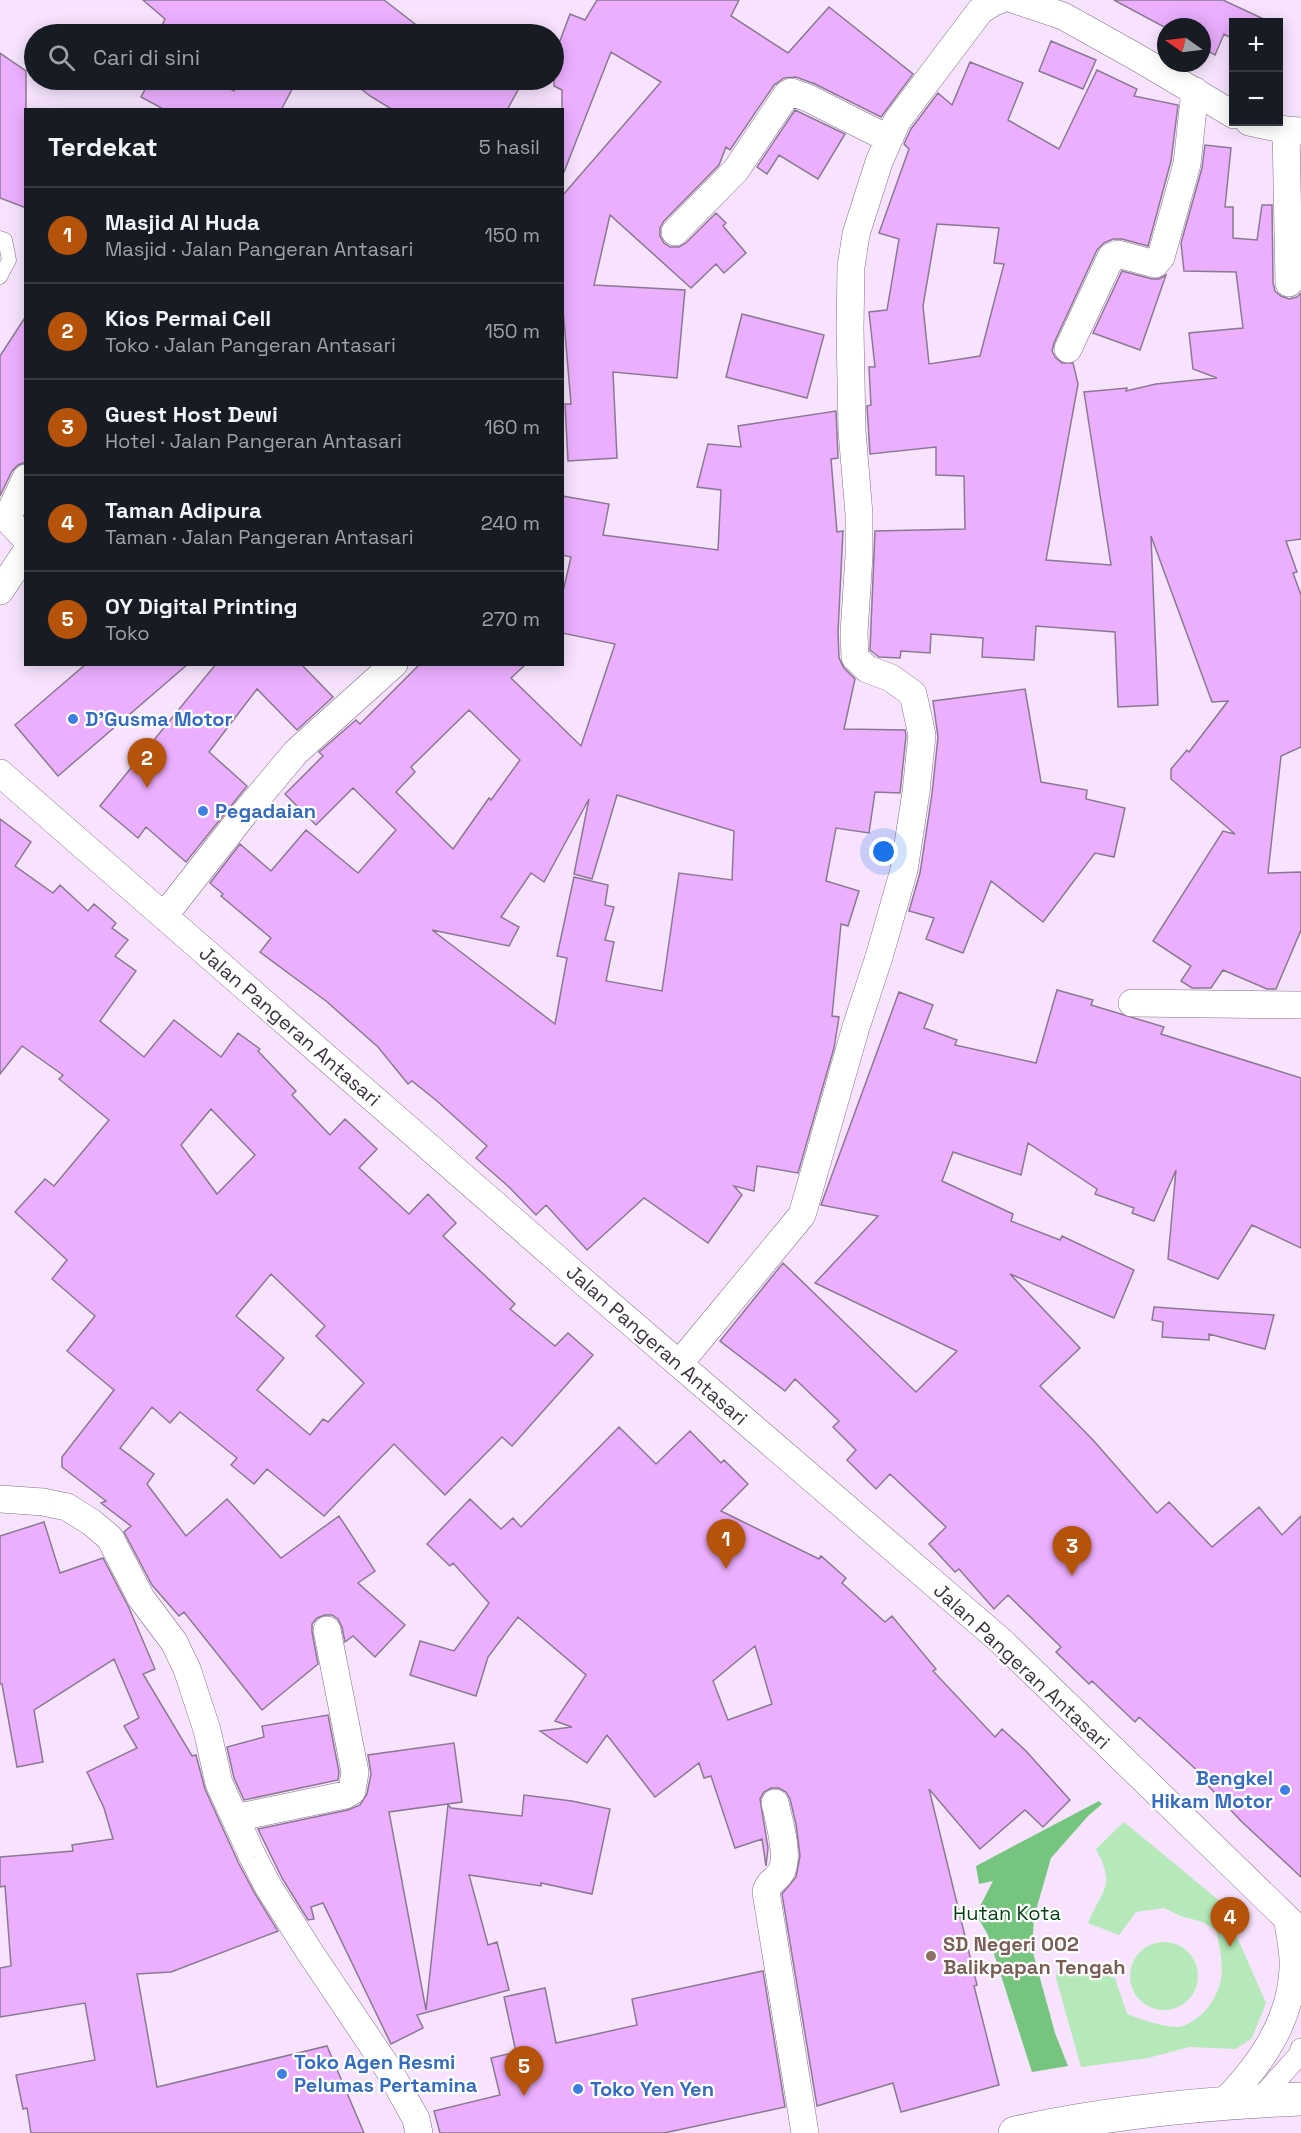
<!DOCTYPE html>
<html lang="id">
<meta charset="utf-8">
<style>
:root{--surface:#171b24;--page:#20242c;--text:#f1f3f6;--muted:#9ea1a6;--line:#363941;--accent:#b45309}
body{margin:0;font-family:"Space Grotesk",sans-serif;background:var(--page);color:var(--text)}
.controls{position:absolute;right:18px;top:18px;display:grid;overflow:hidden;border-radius:0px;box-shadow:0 3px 15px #0003}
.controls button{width:54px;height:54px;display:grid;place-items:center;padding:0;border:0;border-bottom:2px solid var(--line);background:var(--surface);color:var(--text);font:30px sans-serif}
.compass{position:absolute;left:1157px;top:18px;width:54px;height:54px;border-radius:50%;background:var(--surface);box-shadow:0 3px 15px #0003;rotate:284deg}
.you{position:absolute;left:884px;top:852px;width:21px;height:21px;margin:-15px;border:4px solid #fff;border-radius:50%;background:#1a73e8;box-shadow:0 0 0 9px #1a73e833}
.badge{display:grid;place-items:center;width:39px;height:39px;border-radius:50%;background:var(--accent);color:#fff;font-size:20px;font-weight:700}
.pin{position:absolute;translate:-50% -50px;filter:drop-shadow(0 2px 3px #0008)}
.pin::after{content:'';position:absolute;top:32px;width:21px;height:18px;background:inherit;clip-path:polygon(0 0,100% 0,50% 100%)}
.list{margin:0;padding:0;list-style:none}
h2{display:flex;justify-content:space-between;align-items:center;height:78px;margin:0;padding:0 24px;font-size:26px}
h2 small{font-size:20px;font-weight:400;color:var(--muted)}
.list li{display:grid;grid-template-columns:39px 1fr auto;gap:18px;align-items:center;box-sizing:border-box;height:96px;padding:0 24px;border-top:2px solid var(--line)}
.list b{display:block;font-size:22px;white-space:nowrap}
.list p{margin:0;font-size:20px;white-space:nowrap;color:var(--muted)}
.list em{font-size:20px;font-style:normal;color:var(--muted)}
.icon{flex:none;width:33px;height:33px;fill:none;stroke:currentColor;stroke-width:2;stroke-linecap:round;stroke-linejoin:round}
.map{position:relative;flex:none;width:1301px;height:2133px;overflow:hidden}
.search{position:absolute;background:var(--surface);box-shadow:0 3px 15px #0003;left:24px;top:24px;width:540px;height:66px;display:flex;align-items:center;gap:15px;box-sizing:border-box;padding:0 21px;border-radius:33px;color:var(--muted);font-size:22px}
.panel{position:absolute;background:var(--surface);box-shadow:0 3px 15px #0003;left:24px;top:108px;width:540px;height:558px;border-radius:0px}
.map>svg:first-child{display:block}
</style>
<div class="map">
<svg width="1301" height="2133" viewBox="0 0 1301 2133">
<rect width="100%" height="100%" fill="#f7e3fd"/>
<!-- green -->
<path fill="#b5e9b9" d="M1124,1822l98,81 44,100 -14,35 -16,11 -47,-2 -41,11 -67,9 -25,-89 2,-16 57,16 12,36c16,6 32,12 49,13 10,0 21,-8 28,-15 24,-27 19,-50 12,-82l-16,-9 -17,-4 -19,-9 -28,4 -17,23 -31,-12c15,-35 28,-36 8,-74z
M1130 1976a34 34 0 1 1 68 0a34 34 0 1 1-68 0Z"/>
<!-- forest -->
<path fill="#75c57f" d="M1099,1801l3,3 -14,12 -37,42 -17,59 -2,32 23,84 13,33 -36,6 -44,-137 -12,-21 17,-33 -14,3 -3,-18z"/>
<!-- building -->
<path fill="#ecafff" stroke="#8b7991" stroke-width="1.5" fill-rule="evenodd" d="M143,0h241l44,34h-270l7,-15z
M597,0h142l-8,16 57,37 41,-46 84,67 -32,43 -66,-33 -19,-7 -12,1 -10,7 -44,65 -4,-3 -7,18 -55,56 -4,7v8l4,7 6,4h9l7,-4 30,-30 10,10 -3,3 23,27 -22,20 -8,-9 -25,24 -81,-73 -16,70 91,5 -8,88 -64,-6 4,86 -49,3 -3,-57h6l-9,-106v-102l99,-114 -50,-30 -47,120h-2v-82l-8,-4v-29l16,-43 15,6z
M1114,0h109l47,22h-37v17l-9,-5 -9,21 -13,-7v-21l-36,1z
M1051,41l45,19 -13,29 -44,-18z
M0,53l26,18v137l-26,-10z
M970,62l53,21 -15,37 51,29 38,-79 40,19 -3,7 44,9 -7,56 -23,85 -26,-7h-9l-9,4 -7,7 -43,93 -2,8 3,6 7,6h11l5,21 -32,176 65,5 -27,-173 43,-4 -1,3 30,-7 61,-6 -24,-9 -4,-36 54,-5 -7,-56 -52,-1 -3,-28 21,-75 3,-23 26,3 -6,59h8v31l24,2 5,-35h10l1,78 2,8 6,5 8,3 8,-2 4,-4v246l-15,2 11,31 -4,1 8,22v152l-20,9 -13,117 33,-1v58l-25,59h-9l-44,-19 -12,18h-19l-11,-7 10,-15 -38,-25 70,-110 12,3 -64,-55v-10l16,-19 2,2 39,-51 -16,1 -61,-166 7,169 -40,2 -3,-75 -79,-6 -2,34 -52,-3 1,-19 -52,-4 -1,19 -29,-2 -1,7 -21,-1 -9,-7 5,-119 90,-2 -1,-53 -28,-1v-28l-66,7 -3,-48 4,-1 -2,-38h6l-6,-55 18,-2 12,-71 -20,-6 30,-84 -5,-5 7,-15 27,-36 14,12zM937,224l62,4 -5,35 10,1 -24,92 -51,8 -6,-58z
M150,80h63l21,11 6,-11h57l-16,30h-116l-24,-13z
M350,80h150l18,10 -11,20h-114l-23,-14z
M795,110l50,24 -27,45 -39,-24 -12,19 -10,-7z
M1122,271l30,8h7l7,-4 -26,75 -47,-17z
M742,314l82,21 -17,63 -81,-21z
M26,316v146l-8,3 -6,6 -12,25v-140z
M836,411l2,47 -7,1 6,73 6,-1 -5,101 1,26 5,10 11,11 -11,50 61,1 1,6 -6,57 -25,-1 -6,41 -33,-5 -10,53 33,10 -11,35 -7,-2 -9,92 7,1 -5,31 -36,125 -41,-7 -3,25 -20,-5 8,9 -34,48 -64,-45 -57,52 -41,-45 -10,10 -27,-28 -33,-29 11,-12 -50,-45 -25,-20 -4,3 -30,-37 -52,-46 -66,-49 11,-14 -50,-42 2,-2 -13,-11 30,-39 31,27 35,-41 52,43 38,-43 -43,-42 -37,37 -31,-31 38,-38 -4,-4 37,-32 4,4 60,-60h106l-15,14 70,68 34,-102 -53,-11v-37l9,-39 -9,-2v-59l47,8 -6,31 115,15 3,-60 -24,-3 11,-43 33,3 -3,-21zM469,710l51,50 -29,40 -2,-2 -36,51 -57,-57 19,-20 -4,-5zM617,795l117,36 -2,49 -53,-7 -17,118 -56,-10 8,-39 -9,-2 9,-33 -9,-2 3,-20 -34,-8 -17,79 10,2 -12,66 -123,-94 77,16 10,-19 -18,-10 30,-44 13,9 45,-83 -15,75 18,5z
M86,664h102l-130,112 -43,-51z
M216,664h85l32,33 -36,33 -40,-41 -48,63 38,34 -61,76 -40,-35 -8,11 -38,-32z
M1025,689l16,93 46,8 -1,9 39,9 -11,49 -19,-4 -52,69 -52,-41 -28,72 -37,-14 8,-21 -25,-7 11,-38 12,-79 6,-57 -5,-36z
M0,819l31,23 -16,24 38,27 7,-8 28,26 6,-7 22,19 -4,5 16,12 -13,16 21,15 -36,50 44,36 30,-37 47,37 17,-24 22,16 -2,2 38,40 -4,4 38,40 15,-16 32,30 -18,19 50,46 19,-20 28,29 -13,13 72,68 -5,5 45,37 13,-13 25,22 -81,91 -10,-9 -57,58 -51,-51 -70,72 -57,-47 -13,15 -23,-19 6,-7 -57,-46 -10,11 -18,-16 -32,41 34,26 -7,10 39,52 41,-37 54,59 58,-42 36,55 -17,12 47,42 -30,32 -22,-21 -8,6 -3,-15 -4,-8 -6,-4h-7l-8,3 -5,6v8l6,32 -56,46 -78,-98 -5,4 -27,-31 -28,-53 7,-6 -30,-23 5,-2 -44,-34v-10l52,-67 -47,-39 28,-35 -43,-37 15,-19 -52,-48 30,-33 9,7 55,-66 -50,-41 4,-4 -41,-29 -22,28zM211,1109l44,46 -38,39 -36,-49zM271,1274l54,52 -9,10 48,47 -36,39 -5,-3 -13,16 -53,-45 27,-32 -48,-42z
M1057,990l36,10 -2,5 73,22 -3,7 140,44v170l-49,-23 -34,54 -50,-20 8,-89 -22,51 -22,-8 2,-5 -39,-14 2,-5 -69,-46 -7,32 -68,-23 -11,29 71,33 -2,7 49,19 2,-4 72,34 -20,48 -104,-44 70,74 -40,38 53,54 64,73 12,-11 43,45 47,-40 23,28 19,-19v361l-60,-56 -42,-45 2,-2 -62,-57 -4,5 -43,-41 -3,3 -33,-32 5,-5 -53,-52 -14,14 -35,-40 -4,3 -26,-28 17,-17 -56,-53 -14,15 -29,-29 9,-10 -23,-23 6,-6 -44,-42 -10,12 -65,-50 63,-78 133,129 41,-41 -142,-68 63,-67 -57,-11 78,-213 34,13 -9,23 33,12 -2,5 81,18z
M1154,1307l57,4 63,4 -9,34 -56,-15v6l-47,-3 1,-15 -11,-2z
M619,1427l37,37 34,-33 31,32 3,-3 24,24 -27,27 98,48 2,-3 25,22 -4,5 43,39 7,-6 44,53 -3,2 62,66 7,-8 24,22 44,49 -27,27 -18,-17 -45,39 -51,-60 48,196 -3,1 25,99 -98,27 -8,-29 -76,23 -35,-212 14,-17 4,-21 -4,-32 -6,-25 -4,-7 -7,-4h-8l-7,4 -4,7 8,49 -2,18 -4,-27 -27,9 -24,-72 -7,2 -5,-15 -44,34 -48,-62 -20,28 -47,-32 32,-4 -17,-6 31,-46 -68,-58 -30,40 -12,39 -66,-21 10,-34 34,10 35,-48 -36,-40 -3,3 -23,-22 43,-45 31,30 12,-11 8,9zM755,1646l17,58 -44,16 -15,-39z
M44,1522l16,51 43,-15 26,50 26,61 -12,5 49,82 4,-1 9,34 34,75 16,30 23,37 -107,41 -34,2 20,113 170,-41 37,87h-333l-4,-25 -4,1 -7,-34 79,-15 -10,-57 -85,14v-49l11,-2 -6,-80 -5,1v-30l73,-6 -1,-6 41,-6 -9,-31 -17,-36 50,-24 -13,-22 15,-8 -25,-59 -80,51 9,52 -26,5 -15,-83h-2v-148z
M328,1715l11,57 -1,8 -94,20 -10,-22 -7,-31 37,-10 -2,-11z
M454,1743l8,59 -73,10 37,198 22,-205 3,3 71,8 2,-21 48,6 38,8 -18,85 -51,-11v3l-72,-11 19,70 9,-3 12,48 -92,25 6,13 -32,16 -68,-141 -12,4 3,12 -6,1 -26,-42 -24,-49 90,-19 12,-5 7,-11 4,-20 -3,-19z
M763,1971l22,136 -121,26h-224l-6,-22 66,-16 -9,-37 25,-6 -12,-55 41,-9 11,55 81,-18 -5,-26z"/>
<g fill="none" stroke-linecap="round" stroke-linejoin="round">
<!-- service casing -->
<g stroke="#827188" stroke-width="15">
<path id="service" d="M0,238l5,2 4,20 -9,17"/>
</g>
<!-- pedestrian casing -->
<g stroke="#827188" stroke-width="22">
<path id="pedestrian" d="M1282,2092l-17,1 34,-38 2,-6"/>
</g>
<!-- minor casing -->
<g stroke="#827188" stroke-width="28">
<path id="minor" d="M1015,0l48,16 77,43 94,56
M1249,122l37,8 15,1
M1286,130l3,153
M675,232l61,-62 51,-76 4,-2 17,6 81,41
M1068,349l43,-92 7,-3 37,10 6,-7 26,-93 8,-73
M26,478l-17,36 2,9 15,16
M0,591l26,-39
M0,773l578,504 423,364 300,291
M164,916l80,-102 52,-62 98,-88
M1132,1003l169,2
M679,1364l123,-149 54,-188 23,-70 25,-87 12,-78 6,-57 -9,-41 -22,-16 -24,-9 -12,-12 -1,-24 5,-77v-42l-7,-83 -2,-103 1,-61 5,-33 23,-72 18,-41 83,-110 14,-9 6,-2
M0,1499l43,3 24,5 24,15 19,16 31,60 33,44 13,27 20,61 12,53 34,74 15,29 41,65 80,119 27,49 3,14
M775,1803c4,18 14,50 7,67 -4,10 -14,11 -16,22l39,241
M235,1818l110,-23 7,-4 3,-19 -28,-142
M1224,2102c36,-37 67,-80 69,-134 1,-15 -3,-31 -5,-46"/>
</g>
<!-- secondary casing -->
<g stroke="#827188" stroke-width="34">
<path id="secondary" d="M1015,2133c94,-21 190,-30 286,-34"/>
</g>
<!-- service -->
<use href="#service" stroke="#fff" stroke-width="14"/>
<!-- pedestrian -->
<use href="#pedestrian" stroke="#fff" stroke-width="21"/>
<!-- minor -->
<use href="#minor" stroke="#fff" stroke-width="27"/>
<!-- secondary -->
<use href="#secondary" stroke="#fff" stroke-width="33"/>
</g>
<!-- markers -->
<g fill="#3f7fe0" stroke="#fff" stroke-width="2">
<circle cx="73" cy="719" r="6"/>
<circle cx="203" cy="811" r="6"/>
<circle cx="1285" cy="1790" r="6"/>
<circle cx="282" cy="2074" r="6"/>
<circle cx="578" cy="2089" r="6"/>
</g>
<circle fill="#8d6e63" stroke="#fff" stroke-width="2" cx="931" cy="1956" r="6"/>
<g text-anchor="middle" stroke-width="4.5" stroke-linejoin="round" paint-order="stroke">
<!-- shop labels -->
<g font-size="20" font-weight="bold" fill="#366cbe" stroke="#fff" text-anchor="start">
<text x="85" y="726">D'Gusma Motor</text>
<text x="215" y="818">Pegadaian</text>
<text x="1273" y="1785" text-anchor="end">Bengkel<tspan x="1273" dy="23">Hikam Motor</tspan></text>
<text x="294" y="2069">Toko Agen Resmi<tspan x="294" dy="23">Pelumas Pertamina</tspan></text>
<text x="590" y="2096">Toko Yen Yen</text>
</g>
<!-- street labels -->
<g font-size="20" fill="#3d353f" stroke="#fff">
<text transform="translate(290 1026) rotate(41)" y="7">Jalan Pangeran Antasari</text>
<text transform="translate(657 1345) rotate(41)" y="7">Jalan Pangeran Antasari</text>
<text transform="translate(1022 1666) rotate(43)" y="7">Jalan Pangeran Antasari</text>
</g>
<!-- park labels -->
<g font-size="20" fill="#023f13" stroke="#fff">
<text x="1007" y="1920">Hutan Kota</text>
</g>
<!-- education labels -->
<g font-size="20" font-weight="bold" fill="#785e54" stroke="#fff" text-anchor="start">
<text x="943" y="1951">SD Negeri 002<tspan x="943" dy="23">Balikpapan Tengah</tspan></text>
</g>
</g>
</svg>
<div class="controls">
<button>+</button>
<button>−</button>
</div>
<svg class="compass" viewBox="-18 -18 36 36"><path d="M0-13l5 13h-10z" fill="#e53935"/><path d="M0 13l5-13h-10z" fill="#9ea1a6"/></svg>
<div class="you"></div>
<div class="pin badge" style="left:726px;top:1569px">1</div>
<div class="pin badge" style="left:147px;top:788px">2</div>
<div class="pin badge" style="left:1072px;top:1576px">3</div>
<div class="pin badge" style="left:1230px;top:1947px">4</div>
<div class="pin badge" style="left:524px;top:2096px">5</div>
<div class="search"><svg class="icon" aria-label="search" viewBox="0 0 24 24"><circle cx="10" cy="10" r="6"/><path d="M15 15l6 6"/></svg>Cari di sini</div>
<section class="panel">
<h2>Terdekat<small>5 hasil</small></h2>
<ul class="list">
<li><span class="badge">1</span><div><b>Masjid Al Huda</b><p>Masjid · Jalan Pangeran Antasari</p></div><em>150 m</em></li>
<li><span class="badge">2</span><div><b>Kios Permai Cell</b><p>Toko · Jalan Pangeran Antasari</p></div><em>150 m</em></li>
<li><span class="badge">3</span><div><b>Guest Host Dewi</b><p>Hotel · Jalan Pangeran Antasari</p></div><em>160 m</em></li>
<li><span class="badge">4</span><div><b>Taman Adipura</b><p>Taman · Jalan Pangeran Antasari</p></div><em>240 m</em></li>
<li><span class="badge">5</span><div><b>OY Digital Printing</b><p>Toko</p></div><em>270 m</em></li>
</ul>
</section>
</div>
